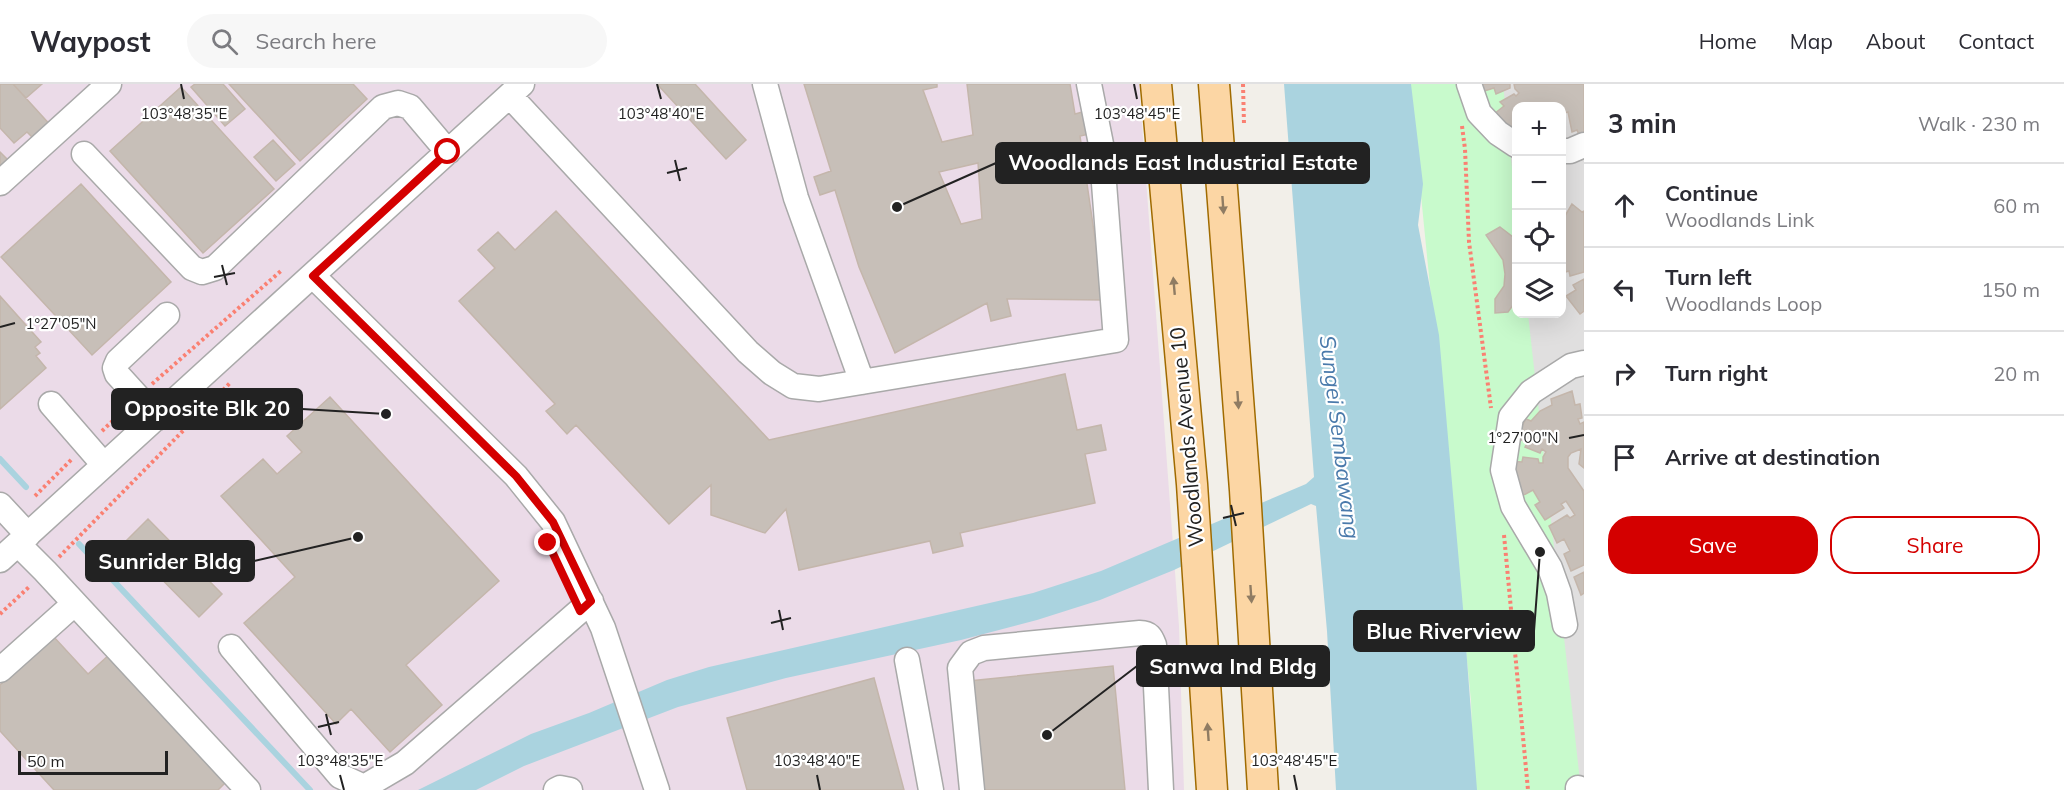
<!DOCTYPE html>
<meta charset="utf-8">
<style>
:root{--surface:#fff;--page:#f7f7f7;--text:#2b2b33;--muted:#7c7c81;--line:#e1e1e2;--accent:#d40000}
body{margin:0;font-family:Mulish,sans-serif;background:var(--page);color:var(--text)}
.controls{position:absolute;right:18px;top:18px;display:grid;overflow:hidden;border-radius:12px;box-shadow:0 6px 24px #0002}
.controls button{width:54px;height:54px;display:grid;place-items:center;padding:0;border:0;border-bottom:2px solid var(--line);background:var(--surface);color:var(--text);font:30px sans-serif}
.scale{position:absolute;left:18px;bottom:15px;width:150px;box-sizing:border-box;padding-left:6px;border:3px solid #222;border-top:0;font-size:16px;line-height:21px;white-space:nowrap;color:#222;-webkit-text-stroke:4px #fff;paint-order:stroke}
.stop{position:absolute;width:18px;height:18px;margin:-14px;border:4px solid #d40000;border-radius:50%;background:#fff}
.stop.end{background:#d40000;border-color:#fff;box-shadow:0 2px 6px #0008}
.list{margin:0;padding:0;list-style:none}
h2{display:flex;justify-content:space-between;align-items:center;height:78px;margin:0;padding:0 24px;font-size:26px}
h2 small{font-size:20px;font-weight:400;color:var(--muted)}
.list li{display:grid;grid-template-columns:39px 1fr auto;gap:18px;align-items:center;box-sizing:border-box;height:84px;padding:0 24px;border-top:2px solid var(--line)}
.list b{display:block;font-size:22px;white-space:nowrap}
.list p{margin:0;font-size:20px;white-space:nowrap;color:var(--muted)}
.list em{font-size:20px;font-style:normal;color:var(--muted)}
.actions{display:flex;gap:12px;padding:18px 24px}
.actions a{flex:1;padding:14px 0;border:2px solid var(--accent);border-radius:24px;text-align:center;font-size:21px;color:var(--accent)}
.actions .main{background:var(--accent);color:#fff}
.icon{flex:none;width:33px;height:33px;fill:none;stroke:currentColor;stroke-width:2;stroke-linecap:round;stroke-linejoin:round}
.map{position:relative;flex:none;width:1584px;height:706px;overflow:hidden}
header{display:flex;align-items:center;gap:36px;box-sizing:border-box;height:84px;padding:0 30px;background:var(--surface);border-bottom:2px solid var(--line)}
header strong{font-size:28px}
nav{display:flex;gap:33px;margin-inline-start:auto;font-size:21px}
.search{width:420px;height:54px;background:var(--page);display:flex;align-items:center;gap:15px;box-sizing:border-box;padding:0 21px;border-radius:33px;color:var(--muted);font-size:22px}
main{display:flex}
aside{flex:1;background:var(--surface)}
.map>svg:first-child{display:block}
</style>
<header>
<strong>Waypost</strong>
<div class="search"><svg class="icon" aria-label="search" viewBox="0 0 24 24"><circle cx="10" cy="10" r="6"/><path d="M15 15l6 6"/></svg>Search here</div>
<nav><a>Home</a><a>Map</a><a>About</a><a>Contact</a></nav>
</header>
<main>
<div class="map">
<svg width="1584" height="706" viewBox="0 0 1584 706">
<rect width="100%" height="100%" fill="#f2efe9"/>
<!-- residential -->
<path fill="#e0dfdf" fill-rule="evenodd" d="M1461,0h123v706h-69zM1516,22h46v208h-46z"/>
<!-- industrial -->
<path fill="#ebdbe8" d="M0,0h1139l40,542 5,164h-1184z"/>
<!-- park -->
<path fill="#c8facc" d="M1410,0h93l13,122v108h12l53,476h-107l-3,-89z"/>
<!-- water -->
<path fill="#aad3df" d="M1284,0h127l12,100 -5,41 21,110 24,273 14,182h-141l-9,-159 -11,-125 -5,-2 -137,66 -74,30 -63,20 -76,20 -175,38 -108,29 -154,59 -48,24h-58l113,-56 58,-21 78,-33 42,-13 324,-74 68,-22 205,-87 8,-7z"/>
<g fill="none" stroke-linecap="round" stroke-linejoin="round">
<!-- stream -->
<path stroke="#aad3df" stroke-width="6" d="M0,375l26,28
M79,460l231,246"/>
</g>
<!-- building -->
<path fill="#c7bfb8" stroke="#c4b6ab" stroke-width="1.5" fill-rule="evenodd" d="M0,0h13l40,44 -16,14 -10,-10 -13,11 -14,-15z
M13,0h29l-16,14z
M195,0h28l22,25 -20,17 -34,-39z
M229,0h124l14,15 -67,62z
M657,0h38l51,56 -20,19z
M804,0h133v3l-14,3 19,52 31,-7 -6,-51h103l5,30 15,-4 4,23 -14,3 24,164 -97,-1 4,17 -20,5 -4,-18 -92,50 -36,-86 -24,-77 -15,5 -6,-18 17,-6zM978,79l4,56 -21,5 -22,-52z
M1480,0h30v4l-14,6 -2,-6 -13,4z
M1514,0h70v57l-2,1 -5,-12 -5,2 -4,-20 -4,1 -2,-7h-46v23l-3,-3 -4,3 -15,-15 10,-8 -4,-4 14,-8 2,2 3,-3 -4,-4z
M181,3l93,102 -71,64 -93,-102z
M273,56l22,24 -19,17 -22,-24z
M0,68l8,8 -8,7z
M81,100l90,98 -79,73 -91,-98z
M1572,120l10,8 2,-1v61l-14,4 -1,-5 -7,2v-37l3,-12 -3,-3z
M556,127l213,229 296,-66 12,56 24,-5 5,25 -21,4 10,49 -135,30 3,13 -30,7 -3,-12 -131,29 -13,-61 -21,24 -54,-18v-30l-42,39 -93,-99 -9,9 -21,-23 9,-7 -96,-103 36,-33 -17,-18 20,-18 17,18z
M1500,143l13,10 3,6v58l-8,11 -13,1v-14l9,-13 1,-12 -2,-14 -17,-25z
M1584,195v32l-4,3 -14,-18 10,-6 -3,-5z
M0,212l41,46 -6,5 5,6 -4,3 10,12 -46,41z
M1572,307l3,14 5,-1 2,14 -4,1 2,5 4,-2v46l-5,-4 2,-15 -10,4 -3,4v11l16,23v74l-13,6 -7,-17 6,-3 -6,-12 -7,4 -8,-17 18,-11 3,3 5,-3 -9,-14 -5,3 3,4 -19,12 -10,-15 5,-3 -7,-12 -13,7 -11,-36 13,1 1,-5 15,2 1,4h4v-6l3,-5 -4,-3 -2,4 -15,-6 2,-4 -11,-6 10,-18 5,2 9,-10 12,-6 -1,-6z
M330,313l169,184 -93,84 36,40 -52,47 -39,-43 -15,15 -92,-101 51,-46 -74,-81 42,-37 14,15 25,-22 -15,-16z
M148,435l74,75 -23,23 -74,-75z
M1584,488v21l-3,2 -7,-18z
M53,552l35,38 22,-20 117,127 -9,9h-164l-54,-59v-46z
M1113,582l12,124h-145l-11,-109z
M874,594l30,112h-157l-20,-72z"/>
<g fill="none" stroke-linecap="round" stroke-linejoin="round">
<!-- minor casing -->
<g stroke="#a9a9a9" stroke-width="27">
<path id="minor" d="M765,0l31,114 66,184
M1469,0l10,29 19,20 18,12
M510,12l238,256 24,21 21,13 26,3 297,-49 -15,-196 -12,-60
M1562,67h8l14,-6
M84,70l108,114 10,4 13,-4 168,-161 15,-4 12,4 38,45
M0,99l109,-99
M313,192l203,200 37,46 50,106 54,162
M51,320l53,61
M157,334l-40,-44 -2,-6 3,-7 49,-46
M0,421l28,30
M18,460l27,27 203,219
M0,476l522,-476
M1565,541l-6,-32 -9,-25 -37,-62 -10,-36 8,-53 20,-25 40,-26 13,-3
M231,563l109,129 24,11 41,-24 186,-162
M907,576l24,130
M0,586l74,-66
M556,706l4,-2 10,2
M972,706l-12,-122 11,-15 13,-5 156,-15c9,0 11,4 14,12l7,145
M1578,706v-2"/>
</g>
<!-- major casing -->
<g stroke="#a06b00" stroke-width="33">
<path id="major" d="M1156,0l36,400 20,306
M1214,0l31,406 18,300"/>
</g>
<!-- path -->
<path stroke="#fa8072" stroke-width="4" stroke-dasharray="3 3" stroke-linecap="butt" d="M1243,0l1,40
M1462,42l3,23 4,93 22,166
M152,300l130,-114
M102,347l20,-19
M35,412l37,-37
M1504,451l24,255
M59,473l171,-174
M0,530l30,-28"/>
<!-- minor -->
<use href="#minor" stroke="#fff" stroke-width="24"/>
<!-- major -->
<use href="#major" stroke="#fcd6a4" stroke-width="30"/>
</g>
<!-- one-way arrows -->
<defs><path id="oneway-solid" d="M-6-.8H1V-3.2L6.5 0L1 3.2V.8H-6Z" transform="scale(1.5)"/></defs>
<g fill="#8f7c63">
<use href="#oneway-solid" transform="translate(1223 121) rotate(86)"/>
<use href="#oneway-solid" transform="translate(1174 202) rotate(-95)"/>
<use href="#oneway-solid" transform="translate(1238 316) rotate(86)"/>
<use href="#oneway-solid" transform="translate(1251 510) rotate(86)"/>
<use href="#oneway-solid" transform="translate(1208 648) rotate(-94)"/>
</g>
<g fill="none" stroke-linecap="round" stroke-linejoin="round">
<!-- route -->
<path stroke="#d40000" stroke-width="8" d="M448,68l-135,124 203,200 37,46 38,79 -11,10 -32,-68"/>
</g>
<!-- ticks -->
<path fill="none" stroke="#222" stroke-width="2" d="M181,0l3,15M657,0l4,15M1134,0l3,15M675,76l5,21M667,89l20,-5M222,181l5,20M214,193l21,-4M0,243l15,-4M1569,354l15,-3M1231,421l5,21M1223,434l21,-5M779,526l4,20M771,539l20,-5M326,630l5,21M318,643l21,-5M340,691l4,15M817,691l3,15M1294,691l3,15"/>
<g text-anchor="middle" stroke-width="4.5" stroke-linejoin="round" paint-order="stroke">
<!-- street labels -->
<g font-size="21" fill="#222" stroke="#fff">
<text transform="translate(1187 353) rotate(-95)" y="7">Woodlands Avenue 10</text>
</g>
<!-- water labels -->
<g font-size="22" font-style="italic" fill="#4a7aab" stroke="#fff">
<text transform="translate(1340 353) rotate(83)" y="8">Sungei Sembawang</text>
</g>
</g>
<g font-size="15" text-anchor="middle" fill="#222" stroke="#fff" stroke-width="4.5" stroke-linejoin="round" paint-order="stroke">
<text x="184" y="35">103°48'35"E</text>
<text x="661" y="35">103°48'40"E</text>
<text x="1137" y="35">103°48'45"E</text>
<text x="61" y="245">1°27'05"N</text>
<text x="1523" y="359">1°27'00"N</text>
<text x="340" y="682">103°48'35"E</text>
<text x="817" y="682">103°48'40"E</text>
<text x="1294" y="682">103°48'45"E</text>
</g>
<!-- callouts -->
<path fill="none" stroke="#222" stroke-width="2" d="M897 123L996 79M386 330L302 325M358 453L254 477M1540 468L1534 547M1047 651L1137 582"/>
<g fill="#222" stroke="#fff" stroke-width="2">
<circle cx="897" cy="123" r="6"/>
<circle cx="386" cy="330" r="6"/>
<circle cx="358" cy="453" r="6"/>
<circle cx="1540" cy="468" r="6"/>
<circle cx="1047" cy="651" r="6"/>
</g>
<g fill="#222" stroke="#222" stroke-width="2">
<rect x="996" y="59" width="373" height="40" rx="6"/>
<rect x="112" y="305" width="190" height="40" rx="6"/>
<rect x="86" y="457" width="168" height="40" rx="6"/>
<rect x="1354" y="527" width="180" height="40" rx="6"/>
<rect x="1137" y="562" width="192" height="40" rx="6"/>
</g>
<g font-size="22" text-anchor="middle" font-weight="bold" fill="#fff">
<text x="1183" y="86">Woodlands East Industrial Estate</text>
<text x="207" y="332">Opposite Blk 20</text>
<text x="170" y="485">Sunrider Bldg</text>
<text x="1444" y="555">Blue Riverview</text>
<text x="1233" y="590">Sanwa Ind Bldg</text>
</g>
</svg>
<div class="controls">
<button>+</button>
<button>−</button>
<button><svg class="icon" aria-label="locate" viewBox="0 0 24 24"><circle cx="12" cy="12" r="6"/><path d="M12 2v4M12 18v4M2 12h4M18 12h4"/></svg></button>
<button><svg class="icon" aria-label="layers" viewBox="0 0 24 24"><path d="M12 4l9 5-9 5-9-5zM3 14l9 5 9-5"/></svg></button>
</div>
<div class="scale">50 m</div>
<div class="stop" style="left:448px;top:68px"></div>
<div class="stop end" style="left:548px;top:459px"></div>
</div>
<aside>
<h2>3 min<small>Walk · 230 m</small></h2>
<ul class="list">
<li><svg class="icon" aria-label="ahead" viewBox="0 0 24 24"><path d="M12 20V5M6 11l6-6 6 6"/></svg><div><b>Continue</b><p>Woodlands Link</p></div><em>60 m</em></li>
<li><svg class="icon" aria-label="left" viewBox="0 0 24 24"><path d="M17 20v-9H6M10 6l-5 5 5 5"/></svg><div><b>Turn left</b><p>Woodlands Loop</p></div><em>150 m</em></li>
<li><svg class="icon" aria-label="right" viewBox="0 0 24 24"><path d="M7 20v-9h11M14 6l5 5-5 5"/></svg><div><b>Turn right</b></div><em>20 m</em></li>
<li><svg class="icon" aria-label="arrive" viewBox="0 0 24 24"><path d="M6 21V4h12l-3 4 3 4H6"/></svg><div><b>Arrive at destination</b></div></li>
</ul>
<div class="actions"><a class="main">Save</a><a>Share</a></div>
</aside>
</main>
